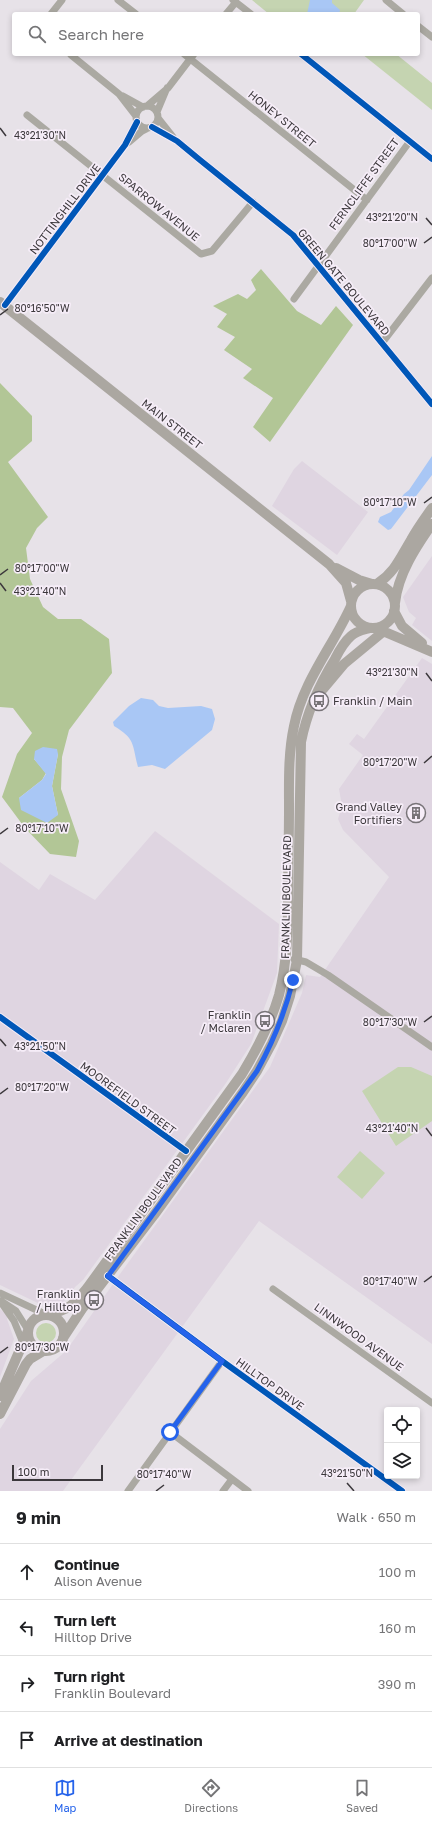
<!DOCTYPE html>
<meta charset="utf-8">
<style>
:root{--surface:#fff;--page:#f2f2f2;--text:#202124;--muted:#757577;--line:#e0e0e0;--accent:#2563eb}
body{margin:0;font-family:"Golos Text",sans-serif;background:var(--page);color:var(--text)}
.controls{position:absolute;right:12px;bottom:12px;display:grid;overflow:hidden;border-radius:4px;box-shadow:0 2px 6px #0003}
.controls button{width:36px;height:36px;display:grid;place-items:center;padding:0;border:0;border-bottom:1px solid var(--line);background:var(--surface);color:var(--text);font:20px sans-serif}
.scale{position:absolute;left:12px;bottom:10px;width:91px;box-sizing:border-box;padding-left:4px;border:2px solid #3c383c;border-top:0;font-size:11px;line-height:14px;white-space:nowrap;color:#3c383c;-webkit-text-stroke:3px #f6edf8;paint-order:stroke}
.stop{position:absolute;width:12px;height:12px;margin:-9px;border:3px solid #2563eb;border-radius:50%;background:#fff}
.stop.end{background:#2563eb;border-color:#fff;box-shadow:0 1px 4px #0008}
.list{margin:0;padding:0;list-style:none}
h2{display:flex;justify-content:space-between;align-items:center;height:52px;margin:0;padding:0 16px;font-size:17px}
h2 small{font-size:13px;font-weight:400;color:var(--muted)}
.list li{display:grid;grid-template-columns:26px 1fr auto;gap:12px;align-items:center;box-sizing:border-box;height:56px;padding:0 16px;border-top:1px solid var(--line)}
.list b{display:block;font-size:15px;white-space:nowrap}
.list p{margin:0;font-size:13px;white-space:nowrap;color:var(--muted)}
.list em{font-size:13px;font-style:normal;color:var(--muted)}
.icon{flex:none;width:22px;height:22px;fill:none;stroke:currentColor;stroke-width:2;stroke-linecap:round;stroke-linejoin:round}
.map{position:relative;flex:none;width:432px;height:1491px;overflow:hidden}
.search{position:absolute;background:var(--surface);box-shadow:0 2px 6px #0003;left:12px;right:12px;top:12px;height:44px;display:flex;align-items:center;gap:10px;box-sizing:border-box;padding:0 14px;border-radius:4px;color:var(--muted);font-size:15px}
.sheet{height:276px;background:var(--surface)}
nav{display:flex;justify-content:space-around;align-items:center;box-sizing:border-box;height:56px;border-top:1px solid var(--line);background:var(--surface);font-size:11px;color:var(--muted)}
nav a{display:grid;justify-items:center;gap:2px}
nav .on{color:var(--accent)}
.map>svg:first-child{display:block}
</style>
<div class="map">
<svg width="432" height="1491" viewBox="0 0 432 1491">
<rect width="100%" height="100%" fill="#e7e2e8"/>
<!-- built -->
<path fill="#dfd5e1" d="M302,461l66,51 -31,43 -65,-49 22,-37z
M432,556v85l-20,-16 4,-7 -7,-6 -6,-15z
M422,658l10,6v680l-173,-123 -196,270h-63v-62l31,-48 35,-30 54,-77 150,-207 32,-74 4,-18 14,2 69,-100 -46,-47 -5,-11 4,-13 -3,-17 24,-34 -14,-11 8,-10 7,5z
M155,831l124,93 -2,49 -26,71 -25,39 -143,197 -8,7 -5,9 -7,6 -7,3 -16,-1 -40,-19v-423l39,28 11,-16 45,26z
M0,1309l8,7 -1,3 7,20 -14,38z"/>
<!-- green -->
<path fill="#c5d4b1" d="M252,0h112l-10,14h-85z
M362,54h34l36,29v27z
M398,1067h13l21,9v45l-36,25 -34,-55z
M360,1151l25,22 -23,26 -25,-22z
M36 1333a10 10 0 1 1 20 0a10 10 0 1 1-20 0Z"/>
<!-- forest -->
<path fill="#b2c696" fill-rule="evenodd" d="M261,269l36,42 24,14 15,-19 17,19 -83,117 -17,-15 20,-29 -30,-20 9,-9 -28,-19 11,-13 -18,-10 10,-13 -14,-8 25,-12 9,5 9,-9 -5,-10z
M0,383l32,33v25l-24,21 40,55 -11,11 -11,20 4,31 13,28 15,12h23l28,20 3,34 -43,57 -7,27 -1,32 18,52 -3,16 -26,-3 -25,-26 -23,-31 15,-43 15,-21 -19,-25 -13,-1zM58,754l-6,32 6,29 -39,-17 23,-18 4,-7 -12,-14z"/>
<!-- water -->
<path fill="#a9c7f5" d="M310,0h22v3l8,7 -1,4h-32z
M432,456v19l-41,54 -3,1 -10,-8 2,-5 11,-5 13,-18 5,-4z
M141,698l12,2 6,6 9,2 33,-2 11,3 3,10 -3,11 -47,39 -13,-4 -14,2c-6,-22 -2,-28 -24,-41l-1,-4 16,-16z
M43,747l14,2 1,5 -6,32 6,29 -11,8 -26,-13 -2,-12 23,-18 4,-6 -12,-15 1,-8z"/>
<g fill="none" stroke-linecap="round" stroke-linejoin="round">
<!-- minor -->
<path stroke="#aba9a2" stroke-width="7" d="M118,0l18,14
M233,0l18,14
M386,0l17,14
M51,14l11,-14
M226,14l10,-12
M418,26l14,11
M184,54l183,146
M301,54l131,105
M71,55l48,39 17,22
M123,96l20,11
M147,106l21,-18 26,-34
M136 117a11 11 0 1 1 22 0a11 11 0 1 1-22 0Z
M157,112l10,-24
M27,115l174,139 11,-3 41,-49
M158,118l15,19
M152,127l25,14 23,19 93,75 139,169
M129,142l13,-11 6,-3
M294,299l116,-158
M5,305l120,-160 12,-23
M382,343l50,-65
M294,959l12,3 22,13 104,72
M0,1017l186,134
M108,1276l114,85 180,130
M273,1289l159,114
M0,1293l45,21
M0,1301l14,20 9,22
M1,1301l15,10 12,19
M170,1432l78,59
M128,1491l94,-130
M223,1491l9,-12"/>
<!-- secondary -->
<path stroke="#aba7a1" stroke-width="10" d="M0,302l329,262 17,19 5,18
M336,568l23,12 13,4
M377,584c18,-12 23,-26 34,-44 6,-11 14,-22 21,-32
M351 606a22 22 0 1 1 44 0a22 22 0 1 1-44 0Z
M395,603c3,-29 21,-56 37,-79
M394,611l8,15 20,17
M378,629l54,23
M323,689l21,-25 40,-33
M47,1314c22,-3 27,-10 41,-27l154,-213c15,-25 29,-51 37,-79 8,-32 9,-64 9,-97 0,-29 1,-58 1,-88 0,-28 -1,-56 5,-84 9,-45 39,-80 57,-120
M28 1333a18 18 0 1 1 36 0a18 18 0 1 1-36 0Z
M63,1338l19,-29 72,-94 89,-123 14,-21 15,-28 10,-22 8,-25 7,-36 4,-218c6,-30 18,-57 34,-83 4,-8 9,-17 16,-23 5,-5 12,-6 19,-8
M0,1396l28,-65
M0,1414l26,-50 4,-5 15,-9"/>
<!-- cycleway casing -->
<g stroke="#f6edf8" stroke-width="8">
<path id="cycleway" d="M301,54l131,105
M152,127l25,14 23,19 93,75 139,169
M5,305l120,-160 12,-23
M0,1017l186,134
M108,1276l114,85 180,130"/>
</g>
<!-- cycleway -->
<use href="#cycleway" stroke="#0057b8" stroke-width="6"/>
</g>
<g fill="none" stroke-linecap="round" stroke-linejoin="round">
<!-- route -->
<path stroke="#2563eb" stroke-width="5" d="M170,1432l52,-71 -114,-85 149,-205c16,-29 28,-58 36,-91"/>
</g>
<!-- ticks -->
<path fill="none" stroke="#3c383c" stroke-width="1.5" d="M0,128l6,8M426,218l6,7M424,243l8,-6M0,315l8,-6M424,503l8,-6M0,575l8,-6M0,583l6,8M426,673l6,8M424,763l8,-7M0,834l8,-6M424,1022l8,-6M0,1039l6,7M0,1094l8,-6M426,1128l6,8M424,1282l8,-6M0,1353l8,-6M347,1483l7,8M156,1491l8,-6"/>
<!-- icons -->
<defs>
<g id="bus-ring" transform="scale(1)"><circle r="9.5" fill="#f6edf8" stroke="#787478" stroke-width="1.5"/><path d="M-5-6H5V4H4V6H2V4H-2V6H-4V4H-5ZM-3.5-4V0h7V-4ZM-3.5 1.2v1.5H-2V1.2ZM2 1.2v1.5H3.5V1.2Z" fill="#787478"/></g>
<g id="building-ring" transform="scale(1)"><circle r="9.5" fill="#f6edf8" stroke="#787478" stroke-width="1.5"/><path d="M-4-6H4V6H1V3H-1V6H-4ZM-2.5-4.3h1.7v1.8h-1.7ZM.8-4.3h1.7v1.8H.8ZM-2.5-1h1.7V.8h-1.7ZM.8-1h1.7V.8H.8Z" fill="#787478"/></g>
</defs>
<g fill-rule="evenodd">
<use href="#bus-ring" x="319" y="701"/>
<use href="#building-ring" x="416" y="813"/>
<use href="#bus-ring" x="265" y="1021"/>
<use href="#bus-ring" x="94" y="1300"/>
</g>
<g text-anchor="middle" stroke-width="3.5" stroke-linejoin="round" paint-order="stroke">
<!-- street labels -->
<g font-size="11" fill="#3c383c" stroke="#f6edf8">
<text transform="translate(282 119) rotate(39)" y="4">HONEY STREET</text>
<text transform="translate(364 184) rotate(-54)" y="4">FERNCLIFFE STREET</text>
<text transform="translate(159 207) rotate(39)" y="4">SPARROW AVENUE</text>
<text transform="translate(65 209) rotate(-53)" y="4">NOTTINGHILL DRIVE</text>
<text transform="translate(344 282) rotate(50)" y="4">GREEN GATE BOULEVARD</text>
<text transform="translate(172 424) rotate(38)" y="4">MAIN STREET</text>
<text transform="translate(286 897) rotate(-89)" y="4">FRANKLIN BOULEVARD</text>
<text transform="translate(128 1098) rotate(36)" y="4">MOOREFIELD STREET</text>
<text transform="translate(143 1209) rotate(-54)" y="4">FRANKLIN BOULEVARD</text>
<text transform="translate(359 1337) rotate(36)" y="4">LINNWOOD AVENUE</text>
<text transform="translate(270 1384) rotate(36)" y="4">HILLTOP DRIVE</text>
</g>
<!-- poi labels -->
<g font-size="11" fill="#3c383c" stroke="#f6edf8" text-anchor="end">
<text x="333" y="705" text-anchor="start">Franklin / Main</text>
<text x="402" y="811">Grand Valley<tspan x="402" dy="13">Fortifiers</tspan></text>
<text x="251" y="1019">Franklin<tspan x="251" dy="13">/ Mclaren</tspan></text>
<text x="80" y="1298">Franklin<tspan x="80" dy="13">/ Hilltop</tspan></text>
</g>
</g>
<g font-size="10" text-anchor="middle" fill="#3c383c" stroke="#f6edf8" stroke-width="3.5" stroke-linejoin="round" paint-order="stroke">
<text x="40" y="139">43°21'30"N</text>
<text x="392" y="221">43°21'20"N</text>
<text x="390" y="247">80°17'00"W</text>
<text x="42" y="312">80°16'50"W</text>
<text x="390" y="506">80°17'10"W</text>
<text x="42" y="572">80°17'00"W</text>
<text x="40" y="595">43°21'40"N</text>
<text x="392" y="676">43°21'30"N</text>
<text x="390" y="766">80°17'20"W</text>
<text x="42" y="832">80°17'10"W</text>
<text x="390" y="1026">80°17'30"W</text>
<text x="40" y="1050">43°21'50"N</text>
<text x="42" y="1091">80°17'20"W</text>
<text x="392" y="1132">43°21'40"N</text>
<text x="390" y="1285">80°17'40"W</text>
<text x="42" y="1351">80°17'30"W</text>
<text x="347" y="1477">43°21'50"N</text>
<text x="164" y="1478">80°17'40"W</text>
</g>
</svg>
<div class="controls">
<button><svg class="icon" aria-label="locate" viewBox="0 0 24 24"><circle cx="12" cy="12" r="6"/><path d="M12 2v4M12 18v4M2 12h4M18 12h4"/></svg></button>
<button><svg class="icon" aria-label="layers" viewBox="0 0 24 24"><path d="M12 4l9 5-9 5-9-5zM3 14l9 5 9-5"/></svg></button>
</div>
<div class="scale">100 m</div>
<div class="stop" style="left:170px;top:1432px"></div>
<div class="stop end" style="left:293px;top:980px"></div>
<div class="search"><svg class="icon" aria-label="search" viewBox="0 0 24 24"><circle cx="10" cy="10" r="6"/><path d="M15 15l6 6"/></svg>Search here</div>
</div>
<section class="sheet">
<h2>9 min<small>Walk · 650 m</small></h2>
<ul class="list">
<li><svg class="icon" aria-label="ahead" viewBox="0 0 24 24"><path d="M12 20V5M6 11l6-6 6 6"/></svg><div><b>Continue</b><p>Alison Avenue</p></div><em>100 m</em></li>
<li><svg class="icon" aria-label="left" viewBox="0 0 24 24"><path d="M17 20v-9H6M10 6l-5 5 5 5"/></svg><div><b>Turn left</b><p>Hilltop Drive</p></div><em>160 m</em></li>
<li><svg class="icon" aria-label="right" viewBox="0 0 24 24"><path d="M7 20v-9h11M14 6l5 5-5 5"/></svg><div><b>Turn right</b><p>Franklin Boulevard</p></div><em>390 m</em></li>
<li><svg class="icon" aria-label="arrive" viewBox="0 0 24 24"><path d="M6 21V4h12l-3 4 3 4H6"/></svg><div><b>Arrive at destination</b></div></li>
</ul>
</section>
<nav>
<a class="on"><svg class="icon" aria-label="map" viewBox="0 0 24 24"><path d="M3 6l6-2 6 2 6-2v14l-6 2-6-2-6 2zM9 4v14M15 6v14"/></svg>Map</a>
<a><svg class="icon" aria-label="directions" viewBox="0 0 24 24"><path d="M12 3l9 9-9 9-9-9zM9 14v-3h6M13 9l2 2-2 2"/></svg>Directions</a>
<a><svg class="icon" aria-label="saved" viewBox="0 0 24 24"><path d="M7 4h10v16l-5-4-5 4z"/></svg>Saved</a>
</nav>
